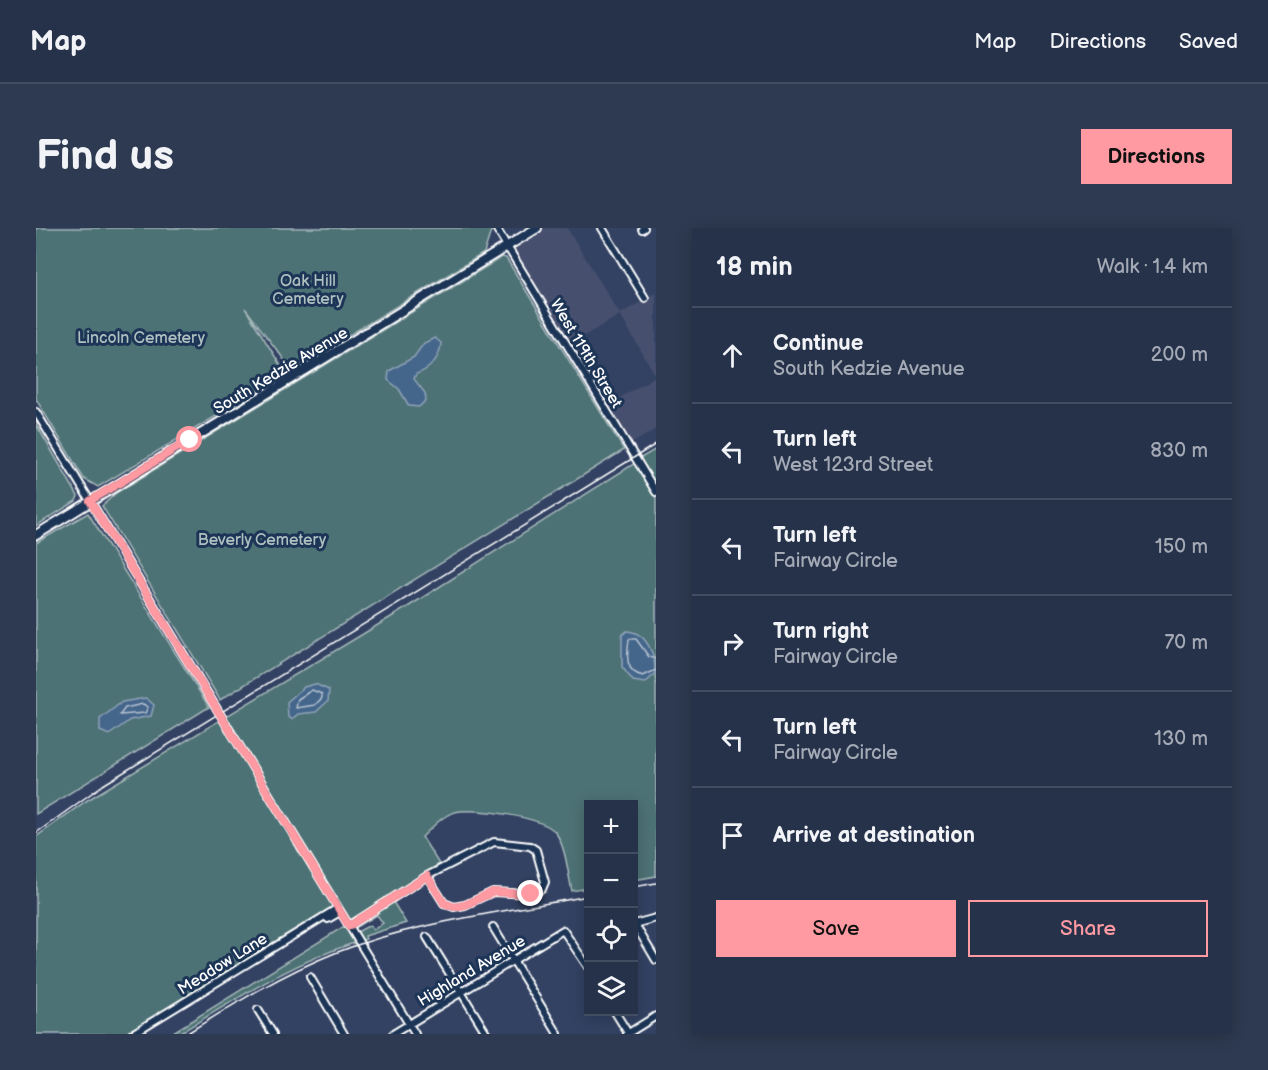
<!DOCTYPE html>
<meta charset="utf-8">
<style>
:root{--surface:#26324a;--page:#2e3a51;--text:#f1f3f6;--muted:#a4aab5;--line:#424d62;--accent:#ff9aa2}
body{margin:0;font-family:"Balsamiq Sans",sans-serif;background:var(--page);color:var(--text)}
.controls{position:absolute;right:18px;bottom:18px;display:grid;overflow:hidden;border-radius:0px;box-shadow:0 3px 15px #0003}
.controls button{width:54px;height:54px;display:grid;place-items:center;padding:0;border:0;border-bottom:2px solid var(--line);background:var(--surface);color:var(--text);font:30px sans-serif}
.stop{position:absolute;width:18px;height:18px;margin:-14px;border:4px solid #ff9aa2;border-radius:50%;background:#fff}
.stop.end{background:#ff9aa2;border-color:#fff;box-shadow:0 2px 6px #0008}
.list{margin:0;padding:0;list-style:none}
h2{display:flex;justify-content:space-between;align-items:center;height:78px;margin:0;padding:0 24px;font-size:26px}
h2 small{font-size:20px;font-weight:400;color:var(--muted)}
.list li{display:grid;grid-template-columns:39px 1fr auto;gap:18px;align-items:center;box-sizing:border-box;height:96px;padding:0 24px;border-top:2px solid var(--line)}
.list b{display:block;font-size:22px;white-space:nowrap}
.list p{margin:0;font-size:20px;white-space:nowrap;color:var(--muted)}
.list em{font-size:20px;font-style:normal;color:var(--muted)}
.actions{display:flex;gap:12px;padding:18px 24px}
.actions a{flex:1;padding:14px 0;border:2px solid var(--accent);border-radius:0px;text-align:center;font-size:21px;color:var(--accent)}
.actions .main{background:var(--accent);color:#111}
.icon{flex:none;width:33px;height:33px;fill:none;stroke:currentColor;stroke-width:2;stroke-linecap:round;stroke-linejoin:round}
.map{position:relative;flex:none;width:620px;height:806px;overflow:hidden;border-radius:0px}
header{display:flex;align-items:center;gap:36px;box-sizing:border-box;height:84px;padding:0 30px;background:var(--surface);border-bottom:2px solid var(--line)}
header strong{font-size:28px}
nav{display:flex;gap:33px;margin-inline-start:auto;font-size:21px}
.intro{display:flex;align-items:center;justify-content:space-between;box-sizing:border-box;height:144px;padding:0 36px}
h1{margin:0;font-size:42px}
.button{padding:15px 27px;border-radius:0px;background:var(--accent);color:#111;font-size:21px;font-weight:700}
main{display:flex;gap:36px;padding:0 36px}
aside{flex:1;background:var(--surface);border-radius:0px;box-shadow:0 3px 15px #0003}
.map>svg:first-child{display:block}
</style>
<header>
<strong>Map</strong>
<nav><a>Map</a><a>Directions</a><a>Saved</a></nav>
</header>
<div class="intro"><h1>Find us</h1><a class="button">Directions</a></div>
<main>
<div class="map">
<svg width="620" height="806" viewBox="0 0 620 806">
<rect width="100%" height="100%" fill="#334263"/>
<filter id="ink" filterUnits="userSpaceOnUse"><feTurbulence type="fractalNoise" baseFrequency=".0167" numOctaves="2"/><feDisplacementMap in="SourceGraphic" scale="12" xChannelSelector="R" yChannelSelector="G"/><feConvolveMatrix kernelMatrix="1 2 1 2 8 2 1 2 1" color-interpolation-filters="sRGB"/></filter>
<g filter="url(#ink)">
<!-- built -->
<path fill="#464f6e" d="M505,0h26l53,86 36,-21v136l-25,15 -25,-38 50,-30 -36,-61 -50,29 -59,-98z"/>
<!-- green -->
<path fill="#4d7274" stroke="#a6b8ba" stroke-width="1.5" d="M0,0h453l2,3 -7,22 -192,117 -47,-62 41,66 -188,113 -14,-8 -48,-80z
M466,29l4,1 118,192 -404,250 -118,-194 14,-13z
M0,196l42,72 -2,5 -40,25z
M620,221v37l-17,-27z
M599,235l21,35v378l-22,4v-76h-46v84l-16,3c-4,-17 -6,-43 -16,-58 -11,-16 -83,-26 -101,-21 -14,4 -23,16 -33,25l17,27 -49,33 16,26 -41,13 1,3 -4,1 -5,-8 13,-7 3,5 10,-7 -6,-8 -22,13 3,-4 -9,-6 -9,-14 -213,130h-91v-197l50,-36 320,-193z
M52,285l121,194 -173,107v-271z
M310,697l8,18c-63,20 -119,57 -176,91h-8z"/>
<!-- water -->
<path fill="#45668b" stroke="#8fa3b9" stroke-width="1.5" d="M399,110l6,5c-1,15 -11,27 -25,31l-2,5 11,14 1,7 -7,7 -10,-1 -10,-17 -11,-9 1,-9 25,-14 10,-14z
M591,403c20,1 29,25 28,43l-10,9 -12,-2 -11,-14v-32z
M279,456l14,6 -1,11 -12,11 -18,2 -6,5 -4,-2 -1,-15 17,-15z
M110,470l8,7 -3,11 -21,4 -21,15 -9,-4v-12l22,-17z"/>
<g fill="none" stroke-linecap="round" stroke-linejoin="round">
<!-- shore -->
<path stroke="#b5c2d1" stroke-width="1.5" d="M620,431l-7,-2 -13,-18h-7c-2,15 -5,33 14,37l13,-6
M276,462l10,4v4l-7,7 -19,3 2,-9z
M107,476l5,3 -3,6 -25,2 5,-7z"/>
<!-- minor casing -->
<g stroke="#fff" stroke-width="10">
<path id="minor" d="M460,0l160,264
M566,0l43,70
M606,1l2,-1
M0,184l379,622
M458,614l36,4 6,4 9,32 -3,7 -11,5 -38,-2 -28,13 -11,2 -10,-4 -17,-27z
M289,688l3,3 12,-7
M598,695l22,37
M598,696l22,-6
M313,698l78,-50
M457,699l65,107
M391,709l60,97
M274,749l34,57
M222,782l15,24
M579,784l13,21
M96,806l206,-126
M357,806l170,-104 25,37
M591,806l29,-18"/>
</g>
<!-- major casing -->
<g stroke="#fff" stroke-width="12">
<path id="major" d="M0,307l501,-307"/>
</g>
<!-- minor -->
<use href="#minor" stroke="#1d3557" stroke-width="6"/>
<!-- major -->
<use href="#major" stroke="#1d3557" stroke-width="8"/>
<!-- rail -->
<path stroke="#fff" stroke-width="1.5" d="M0,605l67,-48 553,-341
M598,659l22,-4
M150,806c48,-30 96,-60 149,-81 80,-31 169,-41 253,-57"/>
</g>
</g>
<g fill="none" stroke-linecap="round" stroke-linejoin="round" filter="url(#ink)">
<!-- route -->
<path stroke="#ff9aa2" stroke-width="8" d="M154,212l-100,61 259,425 78,-50 17,27 10,4 11,-2 28,-13 38,2"/>
</g>
<g text-anchor="middle" stroke-width="6" stroke-linejoin="round" paint-order="stroke">
<!-- park labels -->
<g font-size="16" fill="#afc0c0" stroke="#1d3557">
<text x="272" y="58">Oak Hill<tspan x="272" dy="18">Cemetery</tspan></text>
<text x="105" y="115">Lincoln Cemetery</text>
<text x="226" y="317">Beverly Cemetery</text>
</g>
<!-- street labels -->
<g font-size="16" fill="#fff" stroke="#1d3557">
<text transform="translate(551 125) rotate(59)" y="6">West 119th Street</text>
<text transform="translate(244 142) rotate(-31)" y="6">South Kedzie Avenue</text>
<text transform="translate(186 735) rotate(-32)" y="6">Meadow Lane</text>
<text transform="translate(435 742) rotate(-31)" y="6">Highland Avenue</text>
</g>
</g>
</svg>
<div class="controls">
<button>+</button>
<button>−</button>
<button><svg class="icon" aria-label="locate" viewBox="0 0 24 24"><circle cx="12" cy="12" r="6"/><path d="M12 2v4M12 18v4M2 12h4M18 12h4"/></svg></button>
<button><svg class="icon" aria-label="layers" viewBox="0 0 24 24"><path d="M12 4l9 5-9 5-9-5zM3 14l9 5 9-5"/></svg></button>
</div>
<div class="stop" style="left:154px;top:212px"></div>
<div class="stop end" style="left:495px;top:666px"></div>
</div>
<aside>
<h2>18 min<small>Walk · 1.4 km</small></h2>
<ul class="list">
<li><svg class="icon" aria-label="ahead" viewBox="0 0 24 24"><path d="M12 20V5M6 11l6-6 6 6"/></svg><div><b>Continue</b><p>South Kedzie Avenue</p></div><em>200 m</em></li>
<li><svg class="icon" aria-label="left" viewBox="0 0 24 24"><path d="M17 20v-9H6M10 6l-5 5 5 5"/></svg><div><b>Turn left</b><p>West 123rd Street</p></div><em>830 m</em></li>
<li><svg class="icon" aria-label="left" viewBox="0 0 24 24"><path d="M17 20v-9H6M10 6l-5 5 5 5"/></svg><div><b>Turn left</b><p>Fairway Circle</p></div><em>150 m</em></li>
<li><svg class="icon" aria-label="right" viewBox="0 0 24 24"><path d="M7 20v-9h11M14 6l5 5-5 5"/></svg><div><b>Turn right</b><p>Fairway Circle</p></div><em>70 m</em></li>
<li><svg class="icon" aria-label="left" viewBox="0 0 24 24"><path d="M17 20v-9H6M10 6l-5 5 5 5"/></svg><div><b>Turn left</b><p>Fairway Circle</p></div><em>130 m</em></li>
<li><svg class="icon" aria-label="arrive" viewBox="0 0 24 24"><path d="M6 21V4h12l-3 4 3 4H6"/></svg><div><b>Arrive at destination</b></div></li>
</ul>
<div class="actions"><a class="main">Save</a><a>Share</a></div>
</aside>
</main>
